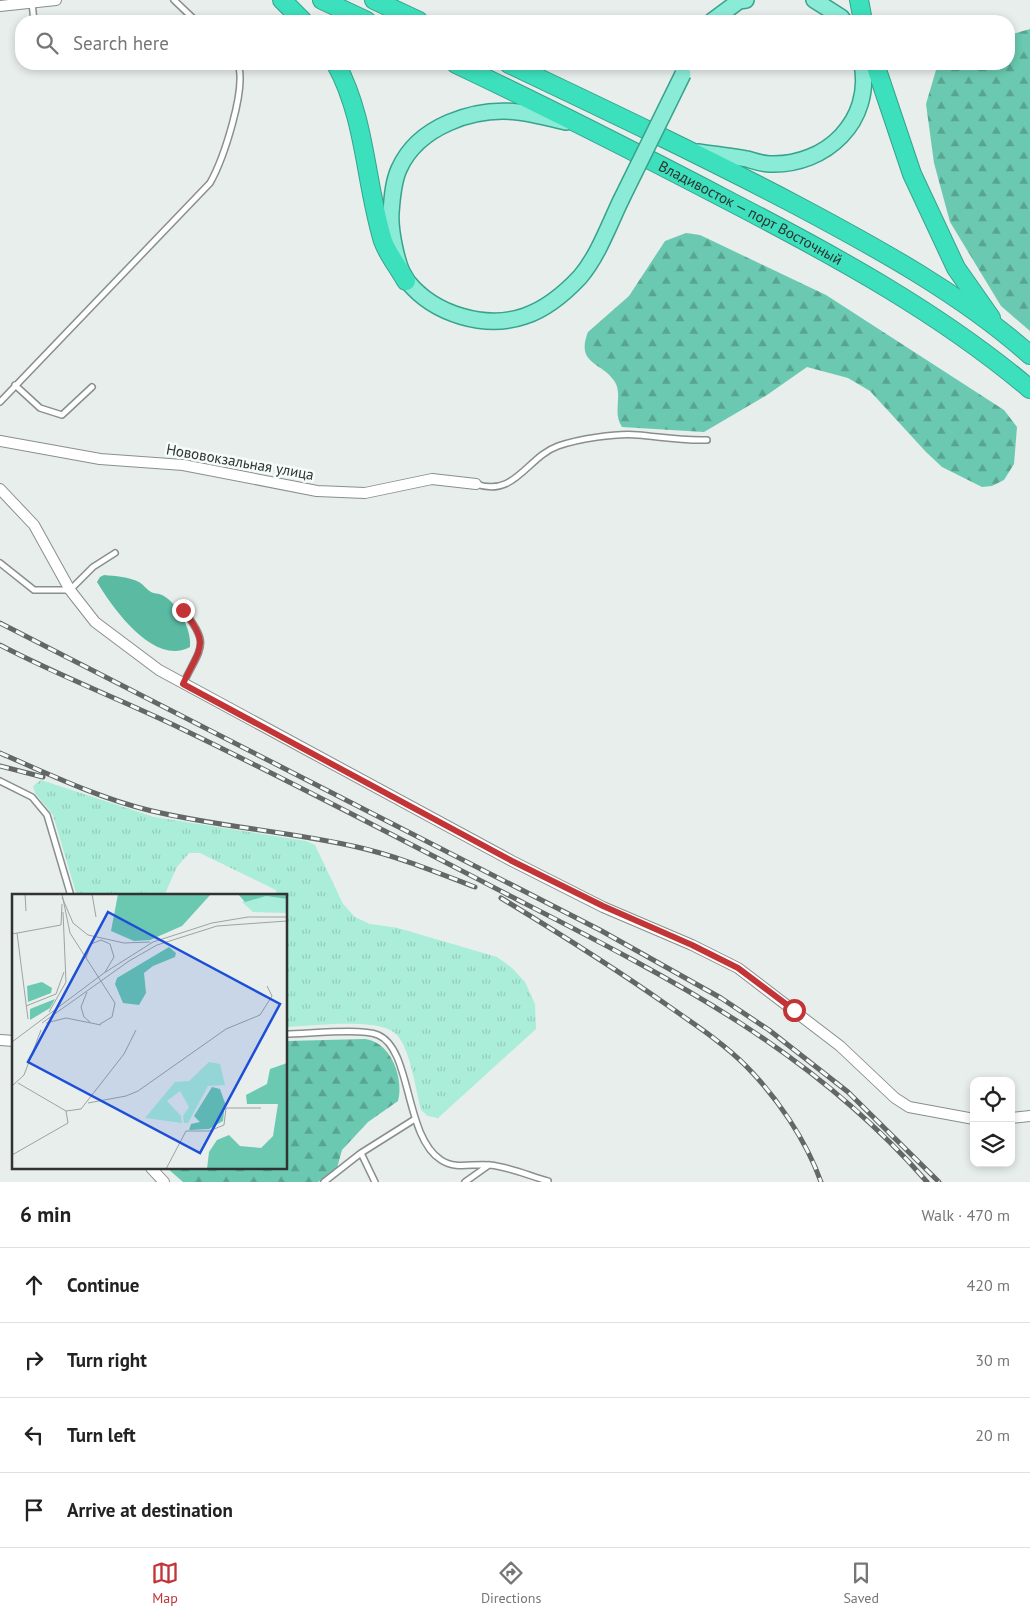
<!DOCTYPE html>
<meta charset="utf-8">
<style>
:root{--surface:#fff;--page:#f2f2f2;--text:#222;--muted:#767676;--line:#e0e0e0;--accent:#c33437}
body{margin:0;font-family:"PT Sans",sans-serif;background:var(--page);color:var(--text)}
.controls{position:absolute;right:15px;bottom:15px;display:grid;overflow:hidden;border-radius:10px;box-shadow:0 2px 8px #0003}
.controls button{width:45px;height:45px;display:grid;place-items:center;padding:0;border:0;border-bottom:1px solid var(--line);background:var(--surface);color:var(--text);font:25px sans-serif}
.stop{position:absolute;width:15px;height:15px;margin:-11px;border:4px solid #c33437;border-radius:50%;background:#fff}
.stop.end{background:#c33437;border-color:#fff;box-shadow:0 1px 5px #0008}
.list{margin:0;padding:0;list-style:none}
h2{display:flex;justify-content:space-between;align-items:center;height:65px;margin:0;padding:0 20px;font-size:21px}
h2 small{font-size:16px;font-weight:400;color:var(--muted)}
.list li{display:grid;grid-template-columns:32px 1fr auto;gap:15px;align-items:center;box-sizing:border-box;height:75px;padding:0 20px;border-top:1px solid var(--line)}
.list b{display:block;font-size:19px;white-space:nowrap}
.list em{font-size:16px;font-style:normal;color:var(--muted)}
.icon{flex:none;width:28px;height:28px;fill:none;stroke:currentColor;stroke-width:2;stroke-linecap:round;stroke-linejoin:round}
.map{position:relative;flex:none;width:1030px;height:1182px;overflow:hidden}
.search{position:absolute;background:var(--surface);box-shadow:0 2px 8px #0003;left:15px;right:15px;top:15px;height:55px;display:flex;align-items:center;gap:12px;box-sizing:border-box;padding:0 18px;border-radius:20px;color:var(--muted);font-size:19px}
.sheet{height:365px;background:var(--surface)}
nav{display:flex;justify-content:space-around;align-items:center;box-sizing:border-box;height:70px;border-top:1px solid var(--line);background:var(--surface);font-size:14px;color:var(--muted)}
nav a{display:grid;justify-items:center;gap:2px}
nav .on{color:var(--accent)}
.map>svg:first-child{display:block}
</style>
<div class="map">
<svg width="1030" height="1182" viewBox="0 0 1030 1182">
<defs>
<pattern id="grass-tufts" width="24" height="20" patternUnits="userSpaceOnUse" patternTransform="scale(1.25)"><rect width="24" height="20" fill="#aaedd9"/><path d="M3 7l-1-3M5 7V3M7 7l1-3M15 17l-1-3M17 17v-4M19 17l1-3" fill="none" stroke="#93ccbb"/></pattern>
<pattern id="forest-firs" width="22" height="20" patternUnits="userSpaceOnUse" patternTransform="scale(1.25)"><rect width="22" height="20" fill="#6ac9b0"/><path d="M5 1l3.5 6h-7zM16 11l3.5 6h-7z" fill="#58a490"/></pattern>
</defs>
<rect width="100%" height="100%" fill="#e7eeec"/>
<!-- grass -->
<path fill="url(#grass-tufts)" d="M41,780l113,37 152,24 9,4 28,59 12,13 15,7 28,4 99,29 15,11 13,14 10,22 1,25 -98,89 -10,-2 -7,-6c-5,-19 -11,-63 -25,-76 -17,-17 -85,-8 -110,-7v-131h-10v-6l-76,-37h-11l-12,14 -13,29h-87l-24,-81 -18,-22 -2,-7z"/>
<!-- forest -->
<path fill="url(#forest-firs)" d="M1030,29v302l-29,-25 -51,-84 -16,-59 -8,-59 10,-34 8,-6h65v-29z
M686,233l14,2 126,60 178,115 13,17 -3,37 -10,16 -12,6 -10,1 -40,-20 -16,-15 -56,-61 -22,-13 -41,-11 -40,28 -63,37 -82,-5c-10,-14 1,-31 -7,-45 -12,-20 -40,-17 -27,-50l41,-36 36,-55z
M365,1039c26,3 39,39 33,62l-30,21 -26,28 -5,18 -19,14h-135l-16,-14h119v-127z"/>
<!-- water -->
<path fill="#5abaa2" d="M104,575c11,1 25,2 35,7 4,2 7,7 12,10 3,2 7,1 11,3 16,8 30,35 28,52 -35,20 -77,-38 -93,-65l3,-5z"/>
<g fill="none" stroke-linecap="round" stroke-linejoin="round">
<!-- lane casing -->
<g stroke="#898f8d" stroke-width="8">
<path id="lane" d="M174,0l22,21
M32,3l2,18
M15,385l25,23 22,7 30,-28
M0,402l210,-219c13,-23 37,-94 28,-119
M476,484c39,14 51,-27 82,-38 20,-7 58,-13 80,-11 23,2 45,6 69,5
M0,563l34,27h36l23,-23 22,-14
M183,610c28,35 18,36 0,74
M0,781l32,16 15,18 24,81
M286,1034c21,0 75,-6 92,1 34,14 26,101 63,125 15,10 32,3 49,5 19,2 40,11 58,16
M361,1153l14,29
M324,1182l37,-29 54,-34
M465,1182l24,-17"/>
</g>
<!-- street casing -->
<g stroke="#898f8d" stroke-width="12">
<path id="street" d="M0,6l56,-6
M0,441l100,18 83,6 134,26 48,2 67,-14 44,5
M0,489l34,36 36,65 25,32 64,48 353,191 91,46 89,38 46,23 102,78 55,52 14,9 65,12
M0,1040l14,1
M1011,1118l19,-2
M151,1168l13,14"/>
</g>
<!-- primary casing -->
<g stroke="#38a38c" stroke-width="18">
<path id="primary" d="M814,0l27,17 3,4
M712,21l27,-20 7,-1
M566,122c-16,-4 -32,-8 -48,-10 -44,-5 -100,14 -119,57 -6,13 -7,30 -8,44 -1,16 6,57 17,69 26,32 77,48 117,34 21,-7 40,-23 55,-39 18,-21 29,-52 41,-77
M698,152c16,2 33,4 49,7 7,2 15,5 23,5 56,2 103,-43 92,-100"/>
</g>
<!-- highway casing -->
<g stroke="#38a38c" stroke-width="20">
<g id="highway">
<path d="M282,0l21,21"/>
<path d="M322,0l45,21"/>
<path d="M374,0l45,21"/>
<path d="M859,0l4,21"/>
<path d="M336,64c30,55 29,118 47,177 5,14 16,27 23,40"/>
<path id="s1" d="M456,64c93,44 185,91 277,139 104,54 207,110 297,186"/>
<path d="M509,64c97,46 194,92 289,142 79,42 165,89 232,149"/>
<path d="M875,64l37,110 44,94 35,50"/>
</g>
</g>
<!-- lane -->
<use href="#lane" stroke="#fff" stroke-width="5"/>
<!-- street -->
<use href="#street" stroke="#fff" stroke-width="10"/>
<!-- primary -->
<use href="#primary" stroke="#8aecd7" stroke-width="15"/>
<!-- highway -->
<use href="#highway" stroke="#3ce0bc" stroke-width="18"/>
<!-- rail casing -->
<g stroke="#636766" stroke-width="5">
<path id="rail" d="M0,623l600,307 121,68 48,32 79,62 91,90
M0,645c59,31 122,55 182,84 114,55 226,114 338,172 152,78 292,149 407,281
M0,753c49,21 96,44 148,57 69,17 140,21 209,37 40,9 79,25 118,40
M0,766l43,11
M501,898c56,34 112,69 166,107 27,19 55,37 78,60 32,32 61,75 76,117"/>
</g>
<!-- rail -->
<use href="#rail" stroke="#f5fcf9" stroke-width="3" stroke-dasharray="9" stroke-linecap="butt"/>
<!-- primary-bridge casing -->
<g stroke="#38a38c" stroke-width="18" stroke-linecap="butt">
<path id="primary-bridge" d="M621,200l62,-126"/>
</g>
<!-- primary-bridge -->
<use href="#primary-bridge" stroke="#8aecd7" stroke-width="15"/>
</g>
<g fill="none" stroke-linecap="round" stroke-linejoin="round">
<!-- route -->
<path stroke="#c33437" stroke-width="6" d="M183,610c28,35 17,37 0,74l329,177 91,45 89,39 46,23 56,42"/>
</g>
<g text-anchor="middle" stroke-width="5" stroke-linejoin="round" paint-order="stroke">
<!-- street labels -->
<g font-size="15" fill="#303332" stroke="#f5fcf9">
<text dy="5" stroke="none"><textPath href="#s1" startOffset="330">Владивосток — порт Восточный</textPath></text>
<text transform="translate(240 462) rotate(10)" y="5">Нововокзальная улица</text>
</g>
</g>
<!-- overview -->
<g transform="translate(12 894)">
<rect width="275" height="275" fill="#e7eeec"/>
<path d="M254,2l21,3v14l-34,-1 -11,-10zM197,168l11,2 5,21 -17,1 -20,37h-4l-1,-7 6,-9 -9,-16 -13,10 14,15 1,7 -37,-5 30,-36 14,-1z" fill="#aaedd9"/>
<path d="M106,0h93l-29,32 -32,14 -16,1 -23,-10zM226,0h49v5l-21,-3 -21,6zM157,53l7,6 -1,4 -22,9 -9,7 2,20 -7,12 -16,-2 -8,-19 2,-6zM30,88l10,6 -1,5 -23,9 -1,-16zM43,105l-5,9 -20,12v-11zM275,169v106h-80l2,-17 8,-12 12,-5 11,11 21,2 12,-12 5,-32h-31l-1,-9 21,-11 3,-15zM200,193l8,2 5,14 -2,18 -14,8 -20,1 2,-6 9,-2 -6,-6z" fill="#6ac9b0"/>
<path fill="none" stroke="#9ea3a2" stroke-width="1" d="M13,0l1,17M50,0l8,39 45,70 -3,14 -12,7M80,0l4,23M50,3l11,26 15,12 36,8 26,-1M5,39l11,86M0,40l49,-9 1,-21M74,64l5,-14 10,-4 9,4 4,13 -9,15M75,98l-6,15 3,10 6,5M14,112l30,-12 8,-22M37,118l17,-30 -3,-70M30,129l87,-62 28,-16 60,-19 70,-5M34,129l20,-5 35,7M0,148l92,-69 49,-31 59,-19 36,-6h39M6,189l48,28 15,-2 43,-55 12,-24M0,192l12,-11 17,-45M76,209l38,-7 12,-5 88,-62 34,-14 12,-19 -5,-10M0,261l56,-32 -2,-12M154,275l20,-38h23l15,-6 2,-17h35"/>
<path fill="#1d4ed8" fill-opacity="0.15" stroke="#1d4ed8" stroke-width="2.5" d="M96,18l172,92 -80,149 -172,-91z"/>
<rect width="275" height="275" fill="none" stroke="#303332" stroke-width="2.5"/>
</g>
</svg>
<div class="controls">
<button><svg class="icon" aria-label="locate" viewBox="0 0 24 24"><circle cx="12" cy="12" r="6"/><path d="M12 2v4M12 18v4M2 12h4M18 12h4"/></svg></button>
<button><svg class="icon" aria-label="layers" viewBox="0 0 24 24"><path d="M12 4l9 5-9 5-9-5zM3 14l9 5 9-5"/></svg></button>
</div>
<div class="stop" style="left:794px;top:1010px"></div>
<div class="stop end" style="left:183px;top:610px"></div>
<div class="search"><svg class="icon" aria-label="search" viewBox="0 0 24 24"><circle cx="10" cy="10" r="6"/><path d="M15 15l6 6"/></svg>Search here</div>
</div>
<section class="sheet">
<h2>6 min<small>Walk · 470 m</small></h2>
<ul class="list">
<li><svg class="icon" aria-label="ahead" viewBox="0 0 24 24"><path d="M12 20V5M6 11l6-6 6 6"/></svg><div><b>Continue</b></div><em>420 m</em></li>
<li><svg class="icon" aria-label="right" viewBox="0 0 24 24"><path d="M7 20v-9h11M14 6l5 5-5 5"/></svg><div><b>Turn right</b></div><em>30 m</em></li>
<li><svg class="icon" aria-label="left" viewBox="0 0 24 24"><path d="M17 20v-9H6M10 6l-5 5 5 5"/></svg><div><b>Turn left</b></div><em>20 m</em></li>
<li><svg class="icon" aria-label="arrive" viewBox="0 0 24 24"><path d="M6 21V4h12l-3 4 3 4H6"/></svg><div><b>Arrive at destination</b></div></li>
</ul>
</section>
<nav>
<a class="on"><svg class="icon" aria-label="map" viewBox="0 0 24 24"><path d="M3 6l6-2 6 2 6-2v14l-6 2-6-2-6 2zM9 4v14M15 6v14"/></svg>Map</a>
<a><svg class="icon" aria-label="directions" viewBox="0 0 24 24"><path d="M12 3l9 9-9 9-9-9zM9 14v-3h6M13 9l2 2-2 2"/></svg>Directions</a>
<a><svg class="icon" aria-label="saved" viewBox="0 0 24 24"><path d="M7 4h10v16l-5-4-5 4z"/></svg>Saved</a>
</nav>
